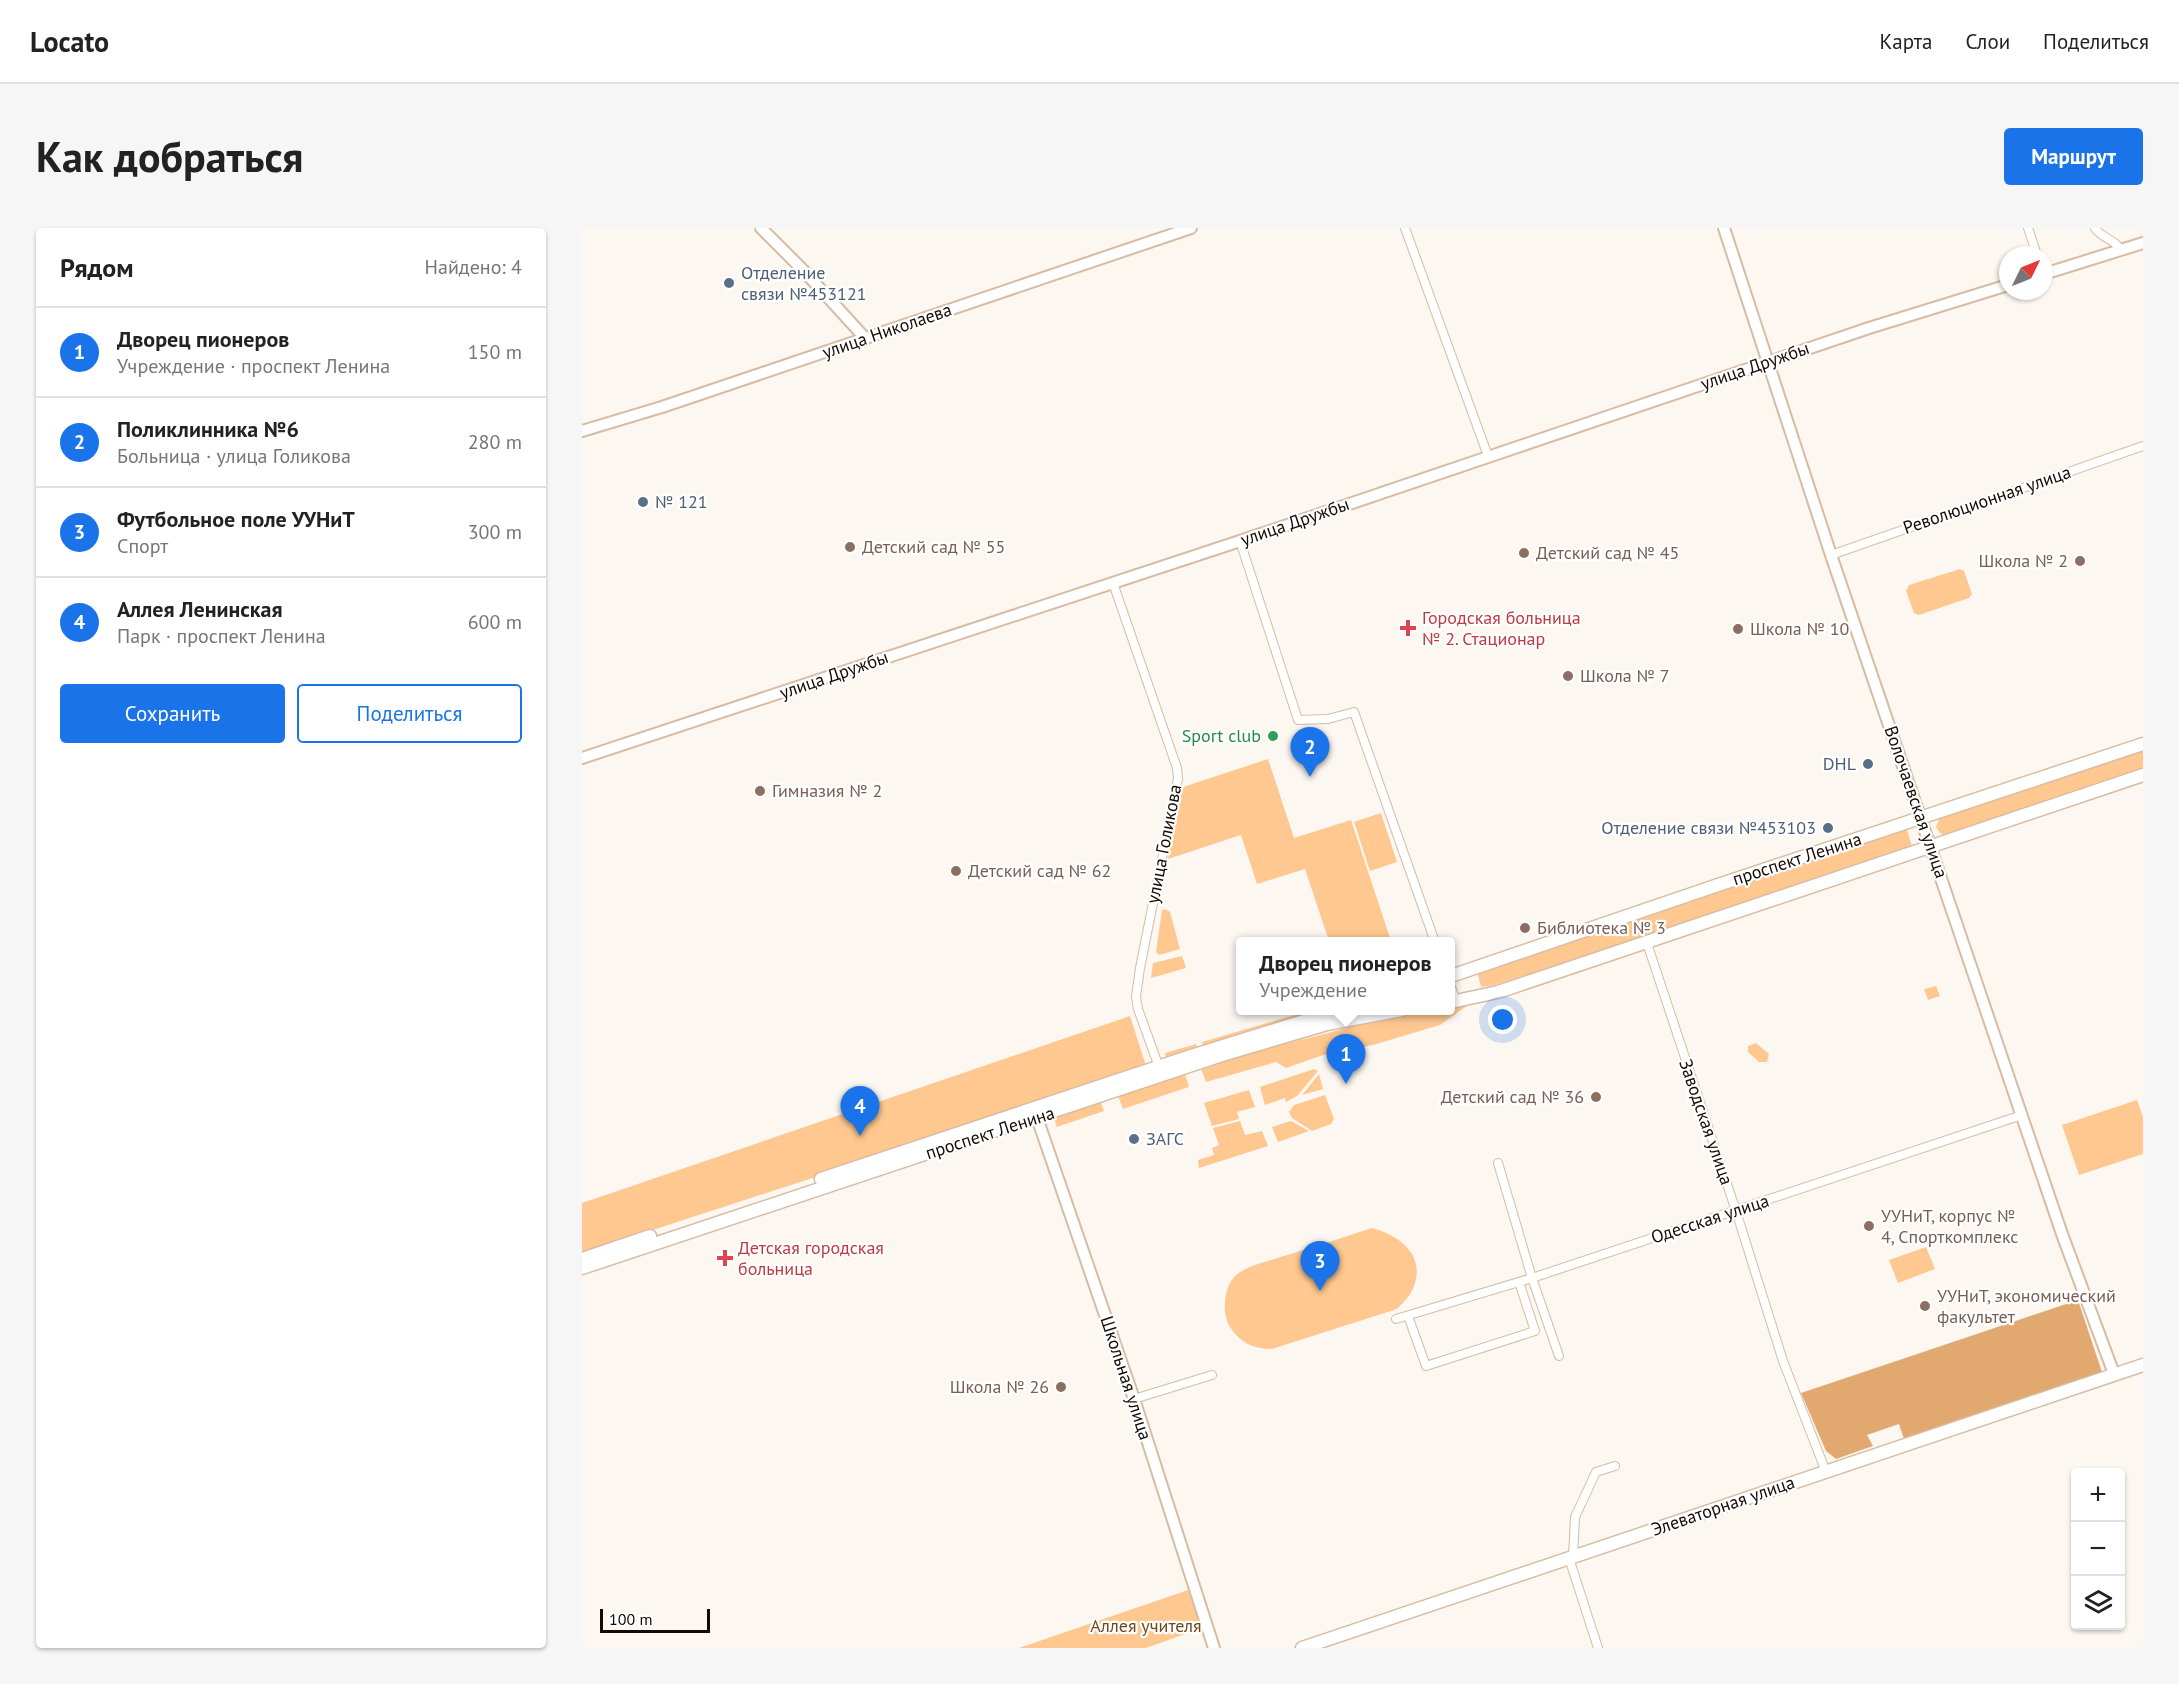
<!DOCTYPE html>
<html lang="ru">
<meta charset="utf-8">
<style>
:root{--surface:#fff;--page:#f6f6f6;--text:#222;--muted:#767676;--line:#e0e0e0;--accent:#1a73e8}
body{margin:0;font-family:"PT Sans",sans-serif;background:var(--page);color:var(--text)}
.controls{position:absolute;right:18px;bottom:18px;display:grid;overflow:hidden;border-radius:6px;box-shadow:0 2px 4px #0004}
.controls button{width:54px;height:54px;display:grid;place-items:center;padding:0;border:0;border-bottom:2px solid var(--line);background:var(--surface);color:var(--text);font:30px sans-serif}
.compass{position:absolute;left:1417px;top:18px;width:54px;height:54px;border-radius:50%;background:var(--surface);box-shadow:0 2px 4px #0004;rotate:47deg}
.scale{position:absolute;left:18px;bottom:15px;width:110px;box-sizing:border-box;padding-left:6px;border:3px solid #130a03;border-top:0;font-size:16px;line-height:21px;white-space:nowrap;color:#130a03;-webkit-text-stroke:4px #fff;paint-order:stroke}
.you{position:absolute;left:921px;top:792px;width:21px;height:21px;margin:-15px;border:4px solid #fff;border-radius:50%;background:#1a73e8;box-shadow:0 0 0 9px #1a73e833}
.badge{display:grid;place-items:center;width:39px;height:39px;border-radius:50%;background:var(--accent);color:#fff;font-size:20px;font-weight:700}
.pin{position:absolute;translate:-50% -50px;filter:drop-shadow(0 2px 3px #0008)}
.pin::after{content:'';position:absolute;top:32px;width:21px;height:18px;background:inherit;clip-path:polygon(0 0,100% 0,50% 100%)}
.popup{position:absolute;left:654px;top:709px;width:219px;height:78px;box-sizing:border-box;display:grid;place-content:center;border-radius:6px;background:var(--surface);filter:drop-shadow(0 2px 4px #0005);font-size:20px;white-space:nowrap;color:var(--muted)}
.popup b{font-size:22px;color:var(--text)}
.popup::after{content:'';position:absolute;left:50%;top:100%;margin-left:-12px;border:12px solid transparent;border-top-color:var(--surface)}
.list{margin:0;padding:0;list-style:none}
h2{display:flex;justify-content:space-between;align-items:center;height:78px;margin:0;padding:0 24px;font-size:26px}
h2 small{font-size:20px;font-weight:400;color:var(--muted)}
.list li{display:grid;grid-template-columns:39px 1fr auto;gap:18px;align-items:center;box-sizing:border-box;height:90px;padding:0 24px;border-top:2px solid var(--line)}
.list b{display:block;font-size:22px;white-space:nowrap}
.list p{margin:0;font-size:20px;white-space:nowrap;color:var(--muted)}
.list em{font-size:20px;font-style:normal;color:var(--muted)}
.actions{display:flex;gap:12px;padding:18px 24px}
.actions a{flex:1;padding:14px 0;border:2px solid var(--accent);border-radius:6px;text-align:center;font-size:21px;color:var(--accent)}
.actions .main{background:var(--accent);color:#fff}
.icon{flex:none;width:33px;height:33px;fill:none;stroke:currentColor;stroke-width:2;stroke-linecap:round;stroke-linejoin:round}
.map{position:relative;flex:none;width:1561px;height:1420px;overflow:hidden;border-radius:6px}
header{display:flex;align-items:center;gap:36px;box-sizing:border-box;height:84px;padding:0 30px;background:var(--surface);border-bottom:2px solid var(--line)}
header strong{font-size:28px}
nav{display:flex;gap:33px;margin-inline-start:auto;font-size:21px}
.intro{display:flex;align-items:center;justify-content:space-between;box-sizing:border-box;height:144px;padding:0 36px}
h1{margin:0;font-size:42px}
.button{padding:15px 27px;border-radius:6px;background:var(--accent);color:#fff;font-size:21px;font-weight:700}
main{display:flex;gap:36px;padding:0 36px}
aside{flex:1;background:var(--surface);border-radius:6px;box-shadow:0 2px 4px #0004}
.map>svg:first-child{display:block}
</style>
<header>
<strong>Locato</strong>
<nav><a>Карта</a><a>Слои</a><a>Поделиться</a></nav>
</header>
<div class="intro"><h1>Как добраться</h1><a class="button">Маршрут</a></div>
<main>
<aside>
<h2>Рядом<small>Найдено: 4</small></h2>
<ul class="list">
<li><span class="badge">1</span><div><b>Дворец пионеров</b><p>Учреждение · проспект Ленина</p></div><em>150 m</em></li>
<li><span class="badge">2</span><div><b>Поликлинника №6</b><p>Больница · улица Голикова</p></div><em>280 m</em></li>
<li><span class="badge">3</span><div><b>Футбольное поле УУНиТ</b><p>Спорт</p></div><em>300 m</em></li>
<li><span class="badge">4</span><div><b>Аллея Ленинская</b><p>Парк · проспект Ленина</p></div><em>600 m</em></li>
</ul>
<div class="actions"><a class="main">Сохранить</a><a>Поделиться</a></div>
</aside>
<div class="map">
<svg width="1561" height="1420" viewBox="0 0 1561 1420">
<rect width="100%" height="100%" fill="#fdf7f1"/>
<!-- green -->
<path fill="#fec890" d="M1378,341l4,2 8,23 -3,4 -50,17 -5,-2 -8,-22 3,-6z
M1561,522v19l-198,67 -5,-3 -4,-6 4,-10z
M686,531l26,79 57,-18 40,121h-62l-24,-72 -48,15 -16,-49 -73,24 12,-71z
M799,585l16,49 -27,9 -16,-49z
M1324,598l6,21 -417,138 -14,2 -3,-12 8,-7z
M583,681l5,3 10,37 -21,6 -3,-3 6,-42z
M600,728l4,12 -35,10 2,-15z
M1354,758l4,10 -12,4 -4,-11z
M889,775l-31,22 -67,20 -47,9 -40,14 -10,-6 -70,20 -6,-16 197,-51 26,-4 28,-1v-4z
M726,783h15l-120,35 -1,-4z
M548,788l17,53 -565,184v-50z
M1174,815l13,11 -2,8h-8l-11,-10v-6z
M614,816l2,4 -32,10 -1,-5z
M732,841l4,2 -21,25 -11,6 -1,-4 -20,7 -5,-18z
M602,843l5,16 -66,22 -6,-16z
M737,846l4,15 -21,6z
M667,862l6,17 -18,5 2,7 -27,7 -8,-23z
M743,867l9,24 -3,5 -19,7 -20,-13 -3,-6 5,-7z
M517,870l5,13 -47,16 -5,-13z
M1555,872l6,17v37l-64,21 -17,-50z
M658,893l5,14 17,-4 6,15 -69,22 -1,-8 16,-5 -2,-7 7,-3 -6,-17z
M709,893l18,10 -31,11 -6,-15z
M790,1000c26,7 54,26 42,58 -3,9 -10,16 -17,23l-125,40c-18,0 -32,-6 -42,-22 -9,-14 -6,-41 6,-52 12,-10 33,-14 48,-19 29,-9 58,-18 88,-28z
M1344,1019l9,22 -37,14 -9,-23z
M606,1362l14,38 -56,20h-127z"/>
<!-- forest -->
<path fill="#e1a96f" d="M1496,1072l25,75 -198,67 -6,-18 -32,11 6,11 -37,13 -10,-8 -25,-58z"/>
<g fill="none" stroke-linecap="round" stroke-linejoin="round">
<!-- street casing -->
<g stroke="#d8bca1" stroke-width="10">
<path id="street" d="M823,0l83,228
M1446,0l9,27
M1513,0c7,11 21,11 26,23
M658,313l58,179 30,-1 26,-7 81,230
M1249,327l312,-109
M531,355l64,185 1,11 -38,189 -4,29 2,12 22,61
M1065,715l89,268 47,150 43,111
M869,759l5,15
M916,935l34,115 27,78
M826,1088l18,50 109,-35 -16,-49
M814,1091l136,-41 490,-163
M552,1171l78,-24
M991,1329l2,-40 21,-45 19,-6
M987,1330l29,90"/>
</g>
<!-- secondary casing -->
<g stroke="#d8bca1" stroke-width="14">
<path id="secondary" d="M179,0l42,42 62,68
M1142,0l107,327 231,679 52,140
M1462,46l99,-31
M0,203l80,-24 529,-179
M0,530l658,-217 629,-213 139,-43
M452,881l100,290 80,249"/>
</g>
<!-- primary casing -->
<g stroke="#d8bca1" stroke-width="15">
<path id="primary" d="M869,748l267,-91 425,-141
M869,774l47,-10 645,-217
M239,951l367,-122 151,-47
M0,1031l68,-23
M0,1040l640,-213 105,-31 75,-14
M720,1420l841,-283"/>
</g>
<!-- street -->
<use href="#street" stroke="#fff" stroke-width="8"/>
<!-- secondary -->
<use href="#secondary" stroke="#fff" stroke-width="10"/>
<!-- primary -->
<use href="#primary" stroke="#fff" stroke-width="12"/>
</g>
<!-- markers -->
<g fill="#5c6f8a" stroke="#fff" stroke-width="2">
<circle cx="147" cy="55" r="6"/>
<circle cx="61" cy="274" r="6"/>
<circle cx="1286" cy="536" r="6"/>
<circle cx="1246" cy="600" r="6"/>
<circle cx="552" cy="911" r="6"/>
</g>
<g fill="#8d6e63" stroke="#fff" stroke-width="2">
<circle cx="268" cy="319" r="6"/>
<circle cx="942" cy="325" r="6"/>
<circle cx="1498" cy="333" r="6"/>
<circle cx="1156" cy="401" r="6"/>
<circle cx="986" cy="448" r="6"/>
<circle cx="178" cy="563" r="6"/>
<circle cx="374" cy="643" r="6"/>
<circle cx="943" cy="700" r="6"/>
<circle cx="1014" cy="869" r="6"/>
<circle cx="1287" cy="998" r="6"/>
<circle cx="1343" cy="1078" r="6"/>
<circle cx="479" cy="1159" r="6"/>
</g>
<g fill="#e0444e" stroke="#fff" stroke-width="2">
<path d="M823 391h6v6h6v6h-6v6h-6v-6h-6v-6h6z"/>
<path d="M140 1021h6v6h6v6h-6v6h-6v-6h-6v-6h6z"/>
</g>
<circle fill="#2e9e5b" stroke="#fff" stroke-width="2" cx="691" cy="508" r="6"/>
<g text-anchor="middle" stroke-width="4.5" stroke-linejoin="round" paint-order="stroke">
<!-- service labels -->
<g font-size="18" fill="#4e5e75" stroke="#fff" text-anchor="start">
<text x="159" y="51">Отделение<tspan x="159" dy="21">связи №453121</tspan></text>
<text x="73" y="280">№ 121</text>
<text x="1274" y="542" text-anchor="end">DHL</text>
<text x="1234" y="606" text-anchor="end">Отделение связи №453103</text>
<text x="564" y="917">ЗАГС</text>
</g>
<!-- street labels -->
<g font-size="18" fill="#130a03" stroke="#fff">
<text transform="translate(305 103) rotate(-19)" y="6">улица Николаева</text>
<text transform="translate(1173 138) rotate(-19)" y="6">улица Дружбы</text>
<text transform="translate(1405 272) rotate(-19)" y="6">Революционная улица</text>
<text transform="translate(713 294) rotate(-19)" y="6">улица Дружбы</text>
<text transform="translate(252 447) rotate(-19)" y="6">улица Дружбы</text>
<text transform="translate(1334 574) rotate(71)" y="6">Волочаевская улица</text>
<text transform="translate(582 616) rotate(-79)" y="6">улица Голикова</text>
<text transform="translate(1215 631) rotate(-18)" y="6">проспект Ленина</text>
<text transform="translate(1124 894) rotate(71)" y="6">Заводская улица</text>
<text transform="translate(408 905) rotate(-18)" y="6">проспект Ленина</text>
<text transform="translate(1128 991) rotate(-18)" y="6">Одесская улица</text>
<text transform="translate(544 1150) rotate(72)" y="6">Школьная улица</text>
<text transform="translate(1141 1278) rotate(-19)" y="6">Элеваторная улица</text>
</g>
<!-- education labels -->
<g font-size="18" fill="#785e54" stroke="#fff" text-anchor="start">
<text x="280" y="325">Детский сад № 55</text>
<text x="954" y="331">Детский сад № 45</text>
<text x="1486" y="339" text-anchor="end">Школа № 2</text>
<text x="1168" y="407">Школа № 10</text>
<text x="998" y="454">Школа № 7</text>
<text x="190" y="569">Гимназия № 2</text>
<text x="386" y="649">Детский сад № 62</text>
<text x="955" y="706">Библиотека № 3</text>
<text x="1002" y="875" text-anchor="end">Детский сад № 36</text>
<text x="1299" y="994">УУНиТ, корпус №<tspan x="1299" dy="21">4, Спорткомплекс</tspan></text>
<text x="1355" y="1074">УУНиТ, экономический<tspan x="1355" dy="21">факультет</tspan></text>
<text x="467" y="1165" text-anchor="end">Школа № 26</text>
</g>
<!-- health labels -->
<g font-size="18" fill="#be3a42" stroke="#fff" text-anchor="start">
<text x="840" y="396">Городская больница<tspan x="840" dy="21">№ 2. Стационар</tspan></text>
<text x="156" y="1026">Детская городская<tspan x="156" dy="21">больница</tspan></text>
</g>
<!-- leisure labels -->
<g font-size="18" fill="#27864d" stroke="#fff" text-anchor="end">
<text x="679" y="514">Sport club</text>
</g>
<!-- park labels -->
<g font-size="18" fill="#6f491d" stroke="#fff">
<text x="564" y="1404">Аллея учителя</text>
</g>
</g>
</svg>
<div class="controls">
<button>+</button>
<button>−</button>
<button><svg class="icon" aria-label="layers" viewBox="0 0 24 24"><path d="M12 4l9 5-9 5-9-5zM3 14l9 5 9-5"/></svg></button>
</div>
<svg class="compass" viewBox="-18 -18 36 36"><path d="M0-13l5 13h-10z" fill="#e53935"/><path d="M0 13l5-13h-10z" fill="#767676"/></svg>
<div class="scale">100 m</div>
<div class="you"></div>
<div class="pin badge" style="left:764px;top:856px">1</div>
<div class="popup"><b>Дворец пионеров</b>Учреждение</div>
<div class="pin badge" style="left:728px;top:549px">2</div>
<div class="pin badge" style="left:738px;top:1063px">3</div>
<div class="pin badge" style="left:278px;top:908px">4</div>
</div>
</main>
